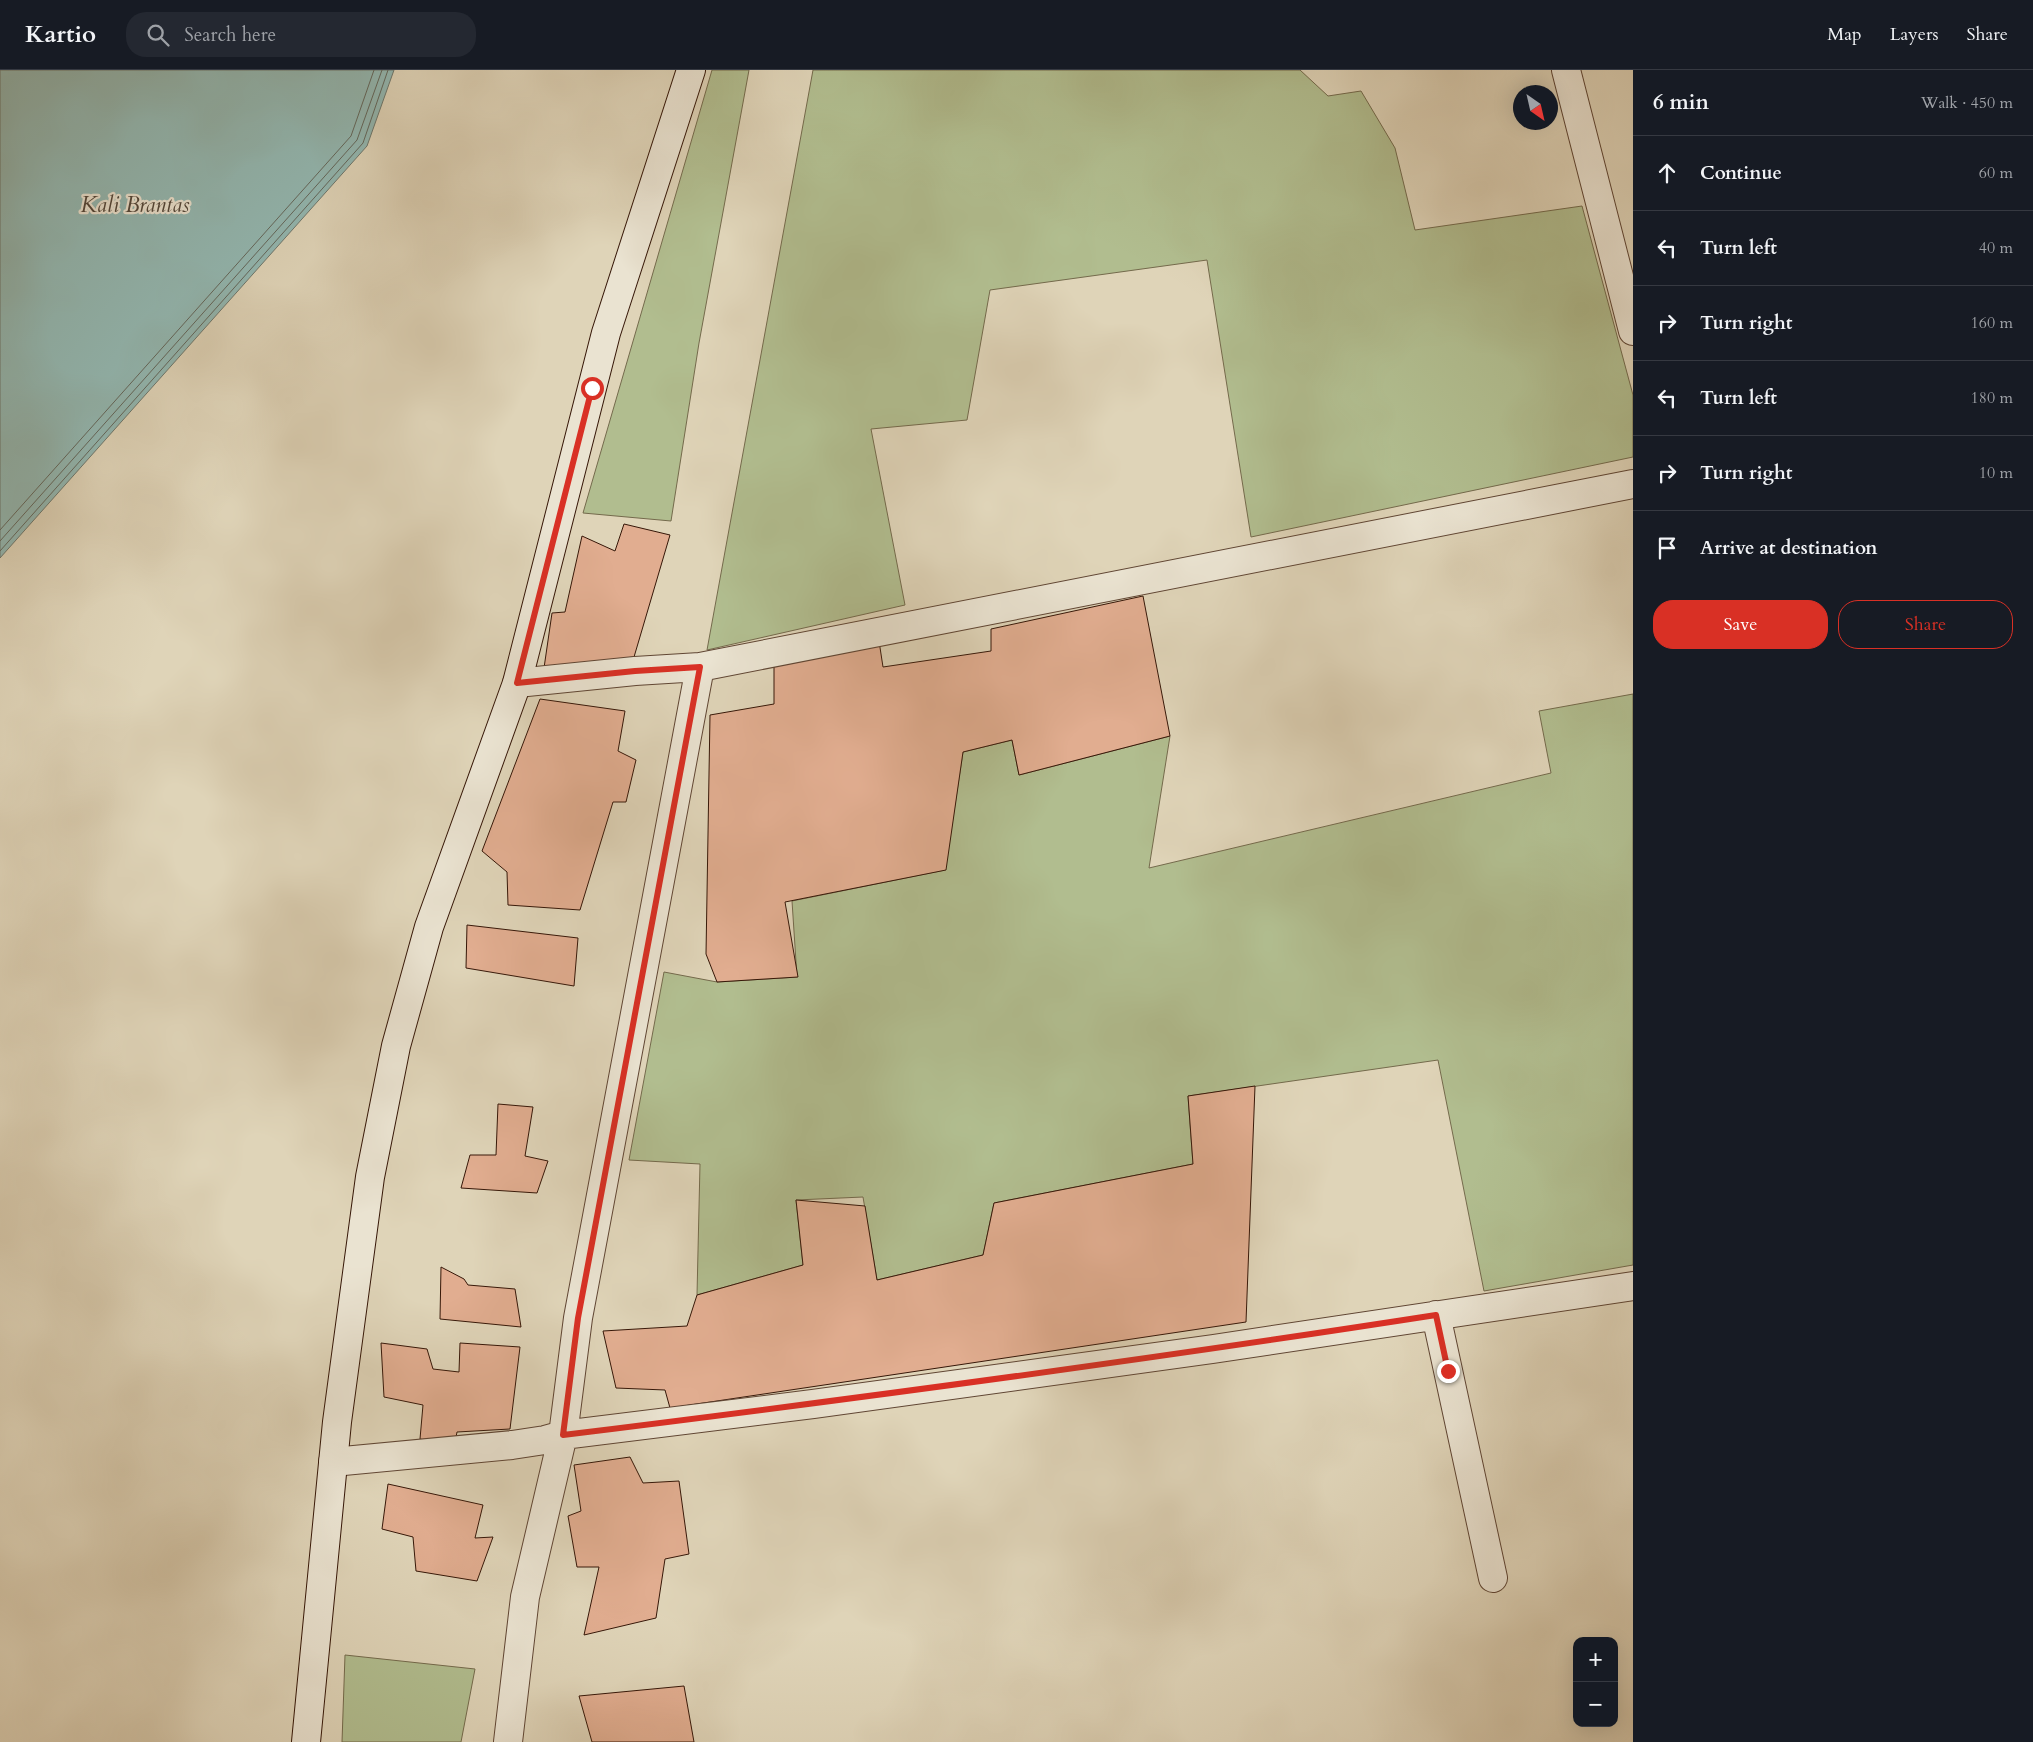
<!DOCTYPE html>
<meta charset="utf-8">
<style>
:root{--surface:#171b24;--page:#242831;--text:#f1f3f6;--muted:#9ea1a6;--line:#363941;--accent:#d93025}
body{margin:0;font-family:Cardo,serif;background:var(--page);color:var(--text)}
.controls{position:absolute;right:15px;bottom:15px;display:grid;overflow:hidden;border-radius:10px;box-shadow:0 5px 20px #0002}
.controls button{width:45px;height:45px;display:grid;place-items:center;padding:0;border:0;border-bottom:1px solid var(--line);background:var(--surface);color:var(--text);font:25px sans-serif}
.compass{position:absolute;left:1513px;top:15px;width:45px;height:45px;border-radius:50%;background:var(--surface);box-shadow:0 5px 20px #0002;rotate:146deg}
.stop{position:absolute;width:15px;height:15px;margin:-11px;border:4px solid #d93025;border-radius:50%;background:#fff}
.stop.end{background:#d93025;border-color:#fff;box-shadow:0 1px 5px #0008}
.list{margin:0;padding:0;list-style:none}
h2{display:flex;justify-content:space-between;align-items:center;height:65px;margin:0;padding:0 20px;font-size:21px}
h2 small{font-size:16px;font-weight:400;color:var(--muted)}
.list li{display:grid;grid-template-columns:32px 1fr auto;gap:15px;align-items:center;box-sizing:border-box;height:75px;padding:0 20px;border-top:1px solid var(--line)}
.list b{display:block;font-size:19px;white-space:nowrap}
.list em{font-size:16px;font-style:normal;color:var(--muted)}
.actions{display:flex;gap:10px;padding:15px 20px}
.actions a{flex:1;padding:11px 0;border:1px solid var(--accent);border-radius:20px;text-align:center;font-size:18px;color:var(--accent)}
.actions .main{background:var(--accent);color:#fff}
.icon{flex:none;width:28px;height:28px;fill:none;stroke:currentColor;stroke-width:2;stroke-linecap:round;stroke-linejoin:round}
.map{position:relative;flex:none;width:1633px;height:1672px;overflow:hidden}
header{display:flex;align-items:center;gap:30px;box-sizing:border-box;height:70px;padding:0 25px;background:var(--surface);border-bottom:1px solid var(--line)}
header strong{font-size:24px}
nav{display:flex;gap:28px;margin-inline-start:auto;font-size:18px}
.search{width:350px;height:45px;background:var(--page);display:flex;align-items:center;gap:12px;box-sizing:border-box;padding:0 18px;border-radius:20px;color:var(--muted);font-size:19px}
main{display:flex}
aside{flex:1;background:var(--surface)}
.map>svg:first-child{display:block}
</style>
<header>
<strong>Kartio</strong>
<div class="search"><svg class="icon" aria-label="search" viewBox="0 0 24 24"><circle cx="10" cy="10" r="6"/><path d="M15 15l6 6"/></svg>Search here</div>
<nav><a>Map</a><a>Layers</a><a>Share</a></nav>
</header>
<main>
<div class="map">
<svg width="1633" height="1672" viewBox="0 0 1633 1672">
<rect width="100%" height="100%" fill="#dfd4b8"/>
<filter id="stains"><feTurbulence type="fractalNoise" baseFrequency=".004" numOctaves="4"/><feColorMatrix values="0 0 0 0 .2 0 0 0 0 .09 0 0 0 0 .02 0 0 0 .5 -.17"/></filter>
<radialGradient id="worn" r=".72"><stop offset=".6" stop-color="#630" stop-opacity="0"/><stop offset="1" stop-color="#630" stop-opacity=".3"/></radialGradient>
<!-- green -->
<path fill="#b1bd8f" stroke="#746a4c" d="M712,0h37l-50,273 -28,178 -88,-8z
M813,0h487l28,26 33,-5 34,57 20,82 167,-24 51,189v62l-382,80 -44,-277 -217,30 -23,130 -96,9 34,176 -198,45z
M1633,624v571l-149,26 -46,-231 -250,36 5,68 -199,39 -11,52 -106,25 -14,-83 -67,3 7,65 -106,30 3,-131 -71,-4 35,-188 53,10 80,-5 -5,-76 153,-31 18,-118 49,-12 7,35 151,-39 -21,132 402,-95 -12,-62z
M345,1585l130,14 -14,73h-119z"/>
<!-- water -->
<path fill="#93b8b2" stroke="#6e786e" d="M0,0h394l-27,76 -367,412z"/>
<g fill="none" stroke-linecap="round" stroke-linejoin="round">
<!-- shore -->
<path stroke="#64685d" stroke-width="1" d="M0,460l351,-394 23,-66
M0,471l357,-401 25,-70
M0,481l363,-408 25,-73"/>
</g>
<!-- building -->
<path fill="#e1ad90" stroke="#361708" d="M624,454l46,11 -36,122 -90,11 8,-55 13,-1 17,-76 33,15z
M1143,526l27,140 -151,39 -7,-35 -49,12 -17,118 -161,32 13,75 -81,5 -11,-28 4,-239 64,-11v-44l105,-19 4,26 108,-16v-22z
M540,629l85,12 -7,40 18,9 -10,42h-13l-33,108 -72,-5 -1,-33 -25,-21z
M467,855l111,13 -4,48 -108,-18z
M1255,1016l-9,236 -576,86 -5,-18 -49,-2 -13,-57 84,-5 10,-31 106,-30 -7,-65 69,6 12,74 106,-25 11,-52 199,-39 -5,-68z
M498,1034l35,3 -8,49 23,5 -11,32 -76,-5 9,-33h26z
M441,1197l23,12 4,6 47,4 6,38 -81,-8z
M381,1273l46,6 6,20 26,3 1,-29 60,4 -10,82 -53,3 -3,15 -34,-8 3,-34 -39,-8z
M630,1387l13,26 36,-2 10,73 -24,5 -9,59 -72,17 15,-68h-22l-9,-51 13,-5 -7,-46z
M388,1414l95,21 -8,33 18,-1 -16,44 -61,-10 -3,-34 -31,-8z
M684,1616l10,56h-102l-13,-46z"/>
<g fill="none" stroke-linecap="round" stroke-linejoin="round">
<!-- street casing -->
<g stroke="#604634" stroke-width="30">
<path id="street" d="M1566,0l67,261
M517,613l118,-12 65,-4 933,-183
M1436,1245l57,263
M333,1392l179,-17 33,-5 18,-5 250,-31 400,-55 420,-63
M508,1672l17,-145 38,-162 15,-117 122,-651"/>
</g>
<!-- secondary casing -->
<g stroke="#361708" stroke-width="30">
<path id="secondary" d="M306,1672l31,-320 33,-245 26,-131 33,-119 88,-244 89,-350 85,-263"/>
</g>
<!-- street -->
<use href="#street" stroke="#eae3d1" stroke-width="28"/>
<!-- secondary -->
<use href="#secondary" stroke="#eae3d1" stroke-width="28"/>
</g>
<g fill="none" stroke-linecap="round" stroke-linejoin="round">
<!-- route -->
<path stroke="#d93025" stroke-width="6" d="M592,318l-75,295 118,-12 65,-4 -122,651 -15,117c292,-36 583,-75 873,-120l12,56"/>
</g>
<g text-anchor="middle" stroke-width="4.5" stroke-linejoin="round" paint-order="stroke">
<!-- water labels -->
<g font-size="22" font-style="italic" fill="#52473b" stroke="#eae3d1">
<text x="135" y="142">Kali Brantas</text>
</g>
</g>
<rect width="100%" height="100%" filter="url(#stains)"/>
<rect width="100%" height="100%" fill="url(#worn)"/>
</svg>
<div class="controls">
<button>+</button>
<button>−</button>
</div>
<svg class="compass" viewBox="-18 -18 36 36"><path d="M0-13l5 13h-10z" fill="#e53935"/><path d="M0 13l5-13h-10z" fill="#9ea1a6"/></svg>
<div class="stop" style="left:592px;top:318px"></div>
<div class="stop end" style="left:1448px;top:1301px"></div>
</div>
<aside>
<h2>6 min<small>Walk · 450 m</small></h2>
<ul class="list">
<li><svg class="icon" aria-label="ahead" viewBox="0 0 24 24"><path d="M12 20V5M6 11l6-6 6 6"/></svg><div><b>Continue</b></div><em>60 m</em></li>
<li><svg class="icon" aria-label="left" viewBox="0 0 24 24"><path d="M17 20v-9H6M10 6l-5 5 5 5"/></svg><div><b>Turn left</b></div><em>40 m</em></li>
<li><svg class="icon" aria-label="right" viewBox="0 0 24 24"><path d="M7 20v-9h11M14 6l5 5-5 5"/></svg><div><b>Turn right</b></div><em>160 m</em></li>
<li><svg class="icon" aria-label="left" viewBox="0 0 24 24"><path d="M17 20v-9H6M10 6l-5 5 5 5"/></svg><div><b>Turn left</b></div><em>180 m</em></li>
<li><svg class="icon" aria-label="right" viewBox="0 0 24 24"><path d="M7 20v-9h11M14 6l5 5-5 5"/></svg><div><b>Turn right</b></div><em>10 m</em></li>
<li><svg class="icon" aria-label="arrive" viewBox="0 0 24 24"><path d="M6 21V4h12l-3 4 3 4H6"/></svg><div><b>Arrive at destination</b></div></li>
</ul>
<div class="actions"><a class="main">Save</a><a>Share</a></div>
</aside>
</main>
